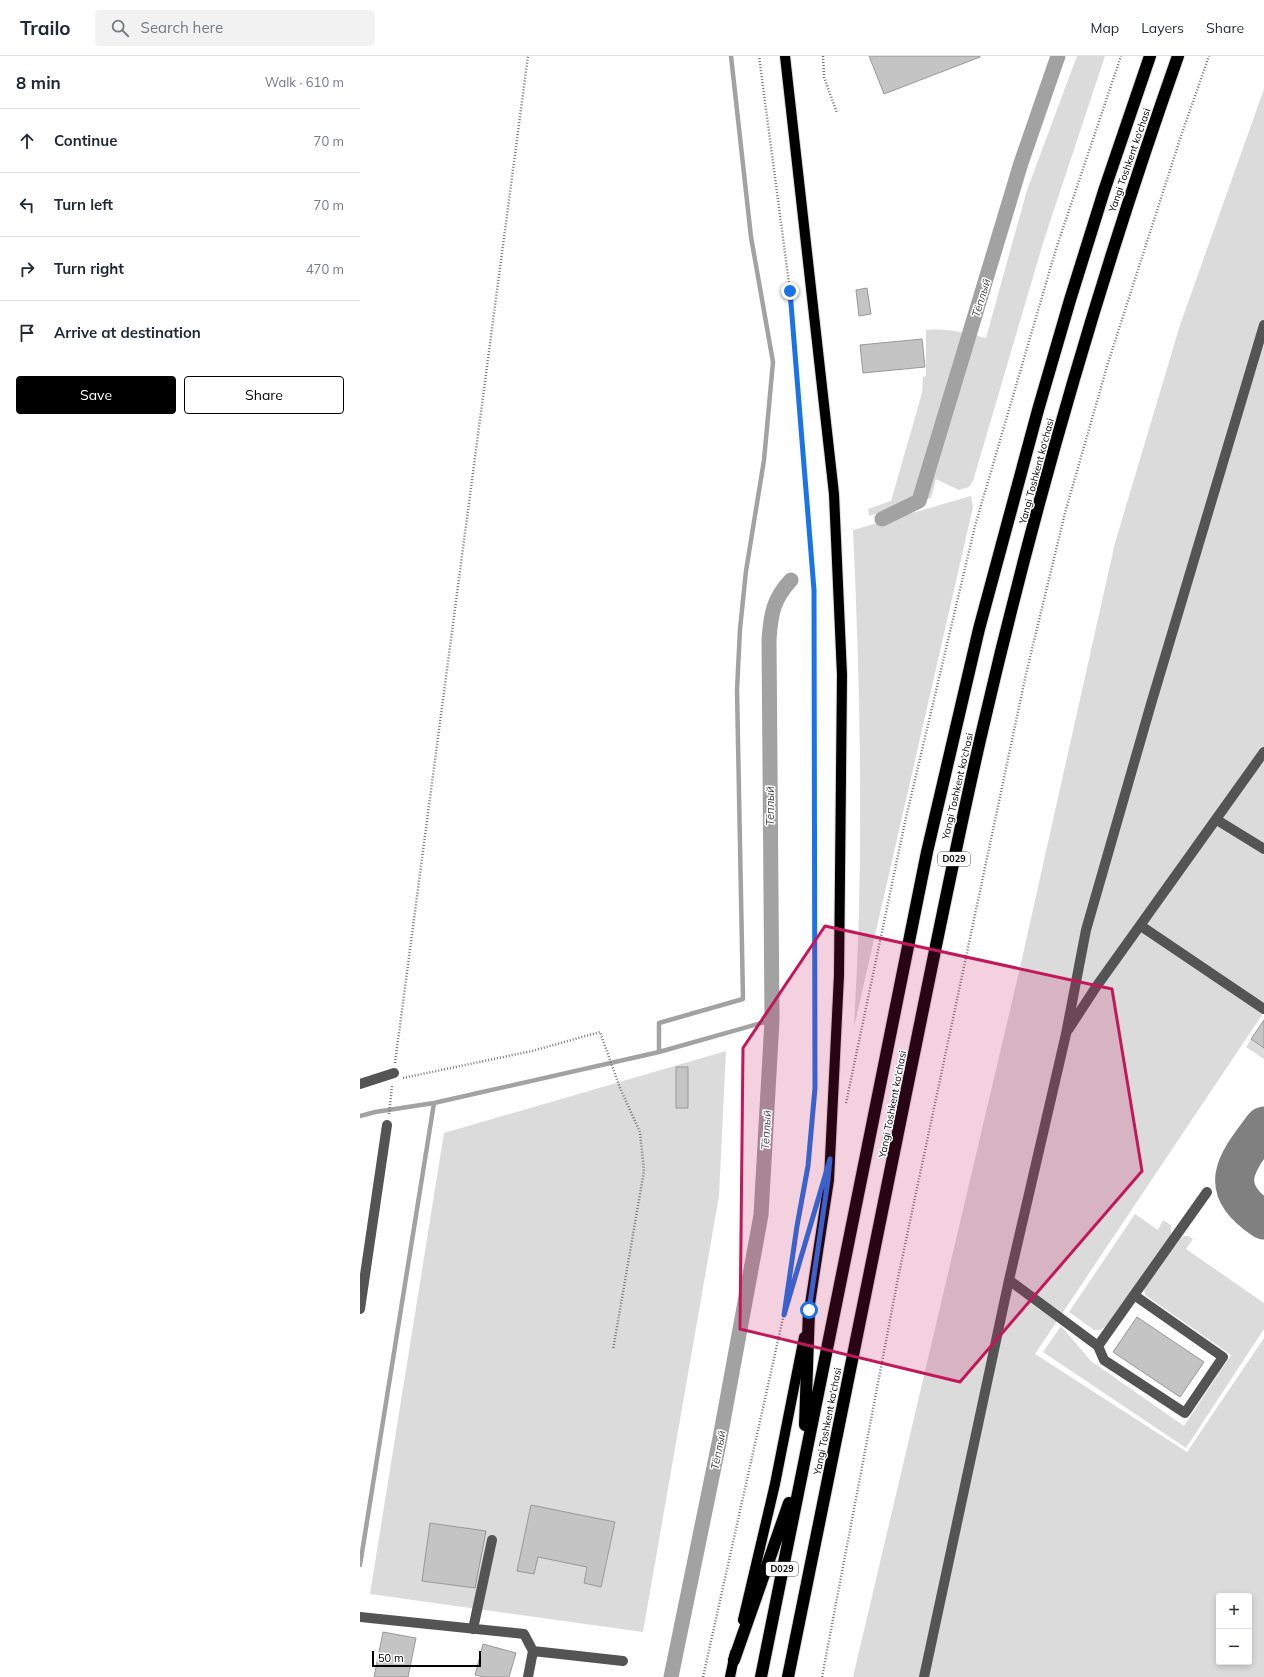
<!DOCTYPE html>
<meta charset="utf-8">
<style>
:root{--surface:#fff;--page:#f2f2f3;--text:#1f2937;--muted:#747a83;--line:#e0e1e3;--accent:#000}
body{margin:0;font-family:Mulish,sans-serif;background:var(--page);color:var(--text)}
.controls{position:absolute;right:12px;bottom:12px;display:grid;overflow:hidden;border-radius:4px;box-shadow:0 2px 6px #0003}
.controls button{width:36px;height:36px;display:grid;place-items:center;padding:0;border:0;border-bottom:1px solid var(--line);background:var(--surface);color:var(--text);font:20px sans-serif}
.scale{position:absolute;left:12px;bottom:10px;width:109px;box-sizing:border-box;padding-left:4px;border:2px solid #000;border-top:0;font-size:11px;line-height:14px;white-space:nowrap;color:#000;-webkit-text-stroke:3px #fff;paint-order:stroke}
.stop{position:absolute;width:12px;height:12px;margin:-9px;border:3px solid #1a73e8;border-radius:50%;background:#fff}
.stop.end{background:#1a73e8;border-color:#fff;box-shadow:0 1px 4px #0008}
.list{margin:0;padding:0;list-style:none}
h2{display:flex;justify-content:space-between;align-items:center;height:52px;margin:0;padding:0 16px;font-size:17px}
h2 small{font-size:13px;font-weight:400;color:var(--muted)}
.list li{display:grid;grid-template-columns:26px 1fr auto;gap:12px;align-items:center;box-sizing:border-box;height:64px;padding:0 16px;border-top:1px solid var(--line)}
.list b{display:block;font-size:15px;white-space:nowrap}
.list em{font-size:13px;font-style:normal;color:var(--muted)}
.actions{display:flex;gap:8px;padding:12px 16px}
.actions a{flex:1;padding:9px 0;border:1px solid var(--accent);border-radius:4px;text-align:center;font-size:14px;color:var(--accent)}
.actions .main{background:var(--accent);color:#fff}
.icon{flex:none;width:22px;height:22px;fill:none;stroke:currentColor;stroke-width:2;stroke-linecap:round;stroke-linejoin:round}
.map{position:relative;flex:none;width:904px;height:1621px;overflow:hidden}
header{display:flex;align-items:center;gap:24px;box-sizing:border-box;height:56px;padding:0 20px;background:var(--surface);border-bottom:1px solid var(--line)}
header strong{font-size:19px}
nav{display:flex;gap:22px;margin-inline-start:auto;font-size:14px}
.search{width:280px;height:36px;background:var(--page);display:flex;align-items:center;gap:10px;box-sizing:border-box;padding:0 14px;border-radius:4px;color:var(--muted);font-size:15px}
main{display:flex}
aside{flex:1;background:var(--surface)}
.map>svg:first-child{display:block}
</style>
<header>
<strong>Trailo</strong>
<div class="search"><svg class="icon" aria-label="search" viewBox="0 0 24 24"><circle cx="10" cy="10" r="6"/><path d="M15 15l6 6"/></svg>Search here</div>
<nav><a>Map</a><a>Layers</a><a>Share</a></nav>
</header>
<main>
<aside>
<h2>8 min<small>Walk · 610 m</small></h2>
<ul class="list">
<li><svg class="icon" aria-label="ahead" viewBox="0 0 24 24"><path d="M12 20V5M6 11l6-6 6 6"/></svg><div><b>Continue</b></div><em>70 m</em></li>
<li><svg class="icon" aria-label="left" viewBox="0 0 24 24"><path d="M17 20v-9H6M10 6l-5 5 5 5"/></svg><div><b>Turn left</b></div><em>70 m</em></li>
<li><svg class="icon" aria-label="right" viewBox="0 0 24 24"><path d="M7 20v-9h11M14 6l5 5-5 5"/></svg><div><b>Turn right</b></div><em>470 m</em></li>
<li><svg class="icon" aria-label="arrive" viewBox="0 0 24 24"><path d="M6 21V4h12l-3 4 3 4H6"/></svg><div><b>Arrive at destination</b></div></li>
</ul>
<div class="actions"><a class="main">Save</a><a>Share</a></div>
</aside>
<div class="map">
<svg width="904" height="1621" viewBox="0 0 904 1621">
<rect width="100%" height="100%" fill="#fff"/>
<!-- green -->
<path fill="#dbdbdb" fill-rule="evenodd" d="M717,0h28l-62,187 -70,238 -4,6 -10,3 -23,-11 -5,19 -62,18 -1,-7 23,-8 31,-108 1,-16 3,-1v-46c23,-2 38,3 60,8l41,-148z
M904,33v923l-229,342 152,98 77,-114v339h-411l166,-705 96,-429 65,-218zM859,1540h30v66h-30z
M611,440l2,11 -119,520c2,-39 4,-77 5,-115 3,-128 0,-255 -6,-382z
M891,983l13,9v11l-18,-12z
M366,995l-7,145 -76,436 -273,-38 74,-461z
M775,1158l23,16 5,-10 8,5v10l-66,92 -5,3h-6l-25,-18z
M824,1180h4l5,3 -7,10 78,54v26l-78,119 -143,-96 18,-26 30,35 93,65 47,-71 -86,-60 -1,-7 37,-50z"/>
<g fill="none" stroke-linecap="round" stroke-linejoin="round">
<!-- stream -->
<path stroke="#a2a2a2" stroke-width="4.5" d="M299,996l113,-32
M0,1060l15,-4 59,-9 225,-51v-29l84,-24 -6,-309 3,-61 6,-58 18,-111 9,-98 -22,-125 -20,-181
M0,1509l74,-462"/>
<!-- canal -->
<path stroke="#a2a2a2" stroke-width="15" d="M522,463l37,-18 102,-338 37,-107
M311,1621l49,-239 41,-223 11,-195 -3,-381c2,-25 4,-40 22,-59"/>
<!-- taxiway -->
<path stroke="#808080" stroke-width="39" d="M904,1070c-28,37 -49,62 0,94"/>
</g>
<!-- building -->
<path fill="#c4c4c4" stroke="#989898" d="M509,0h111v1l-96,37z
M507,232l4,26 -12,2 -3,-26z
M562,283l3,28 -62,6 -3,-28z
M904,964v28l-13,-9z
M316,1011h12v41h-12z
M777,1261l67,45 -24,35 -67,-45z
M171,1449l84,17 -14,65 -17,-4 3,-16 -49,-10 -4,17 -17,-3z
M70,1467l56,8 -11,57 -53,-7z
M23,1576l33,6 -8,39h-34z
M123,1588l33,9 -7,24h-26l-8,-2z"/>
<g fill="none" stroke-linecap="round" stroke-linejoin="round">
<!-- major casing -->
<g stroke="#dbdbdb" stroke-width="12">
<path id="major" d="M425,0l49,438 8,181 -3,300 -10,205 -21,137
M383,1564l32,-136 29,-147
M370,1621l5,-24"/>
</g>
<!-- highway casing -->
<g stroke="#dbdbdb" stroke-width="14">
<path id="highway" d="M445,1369l4,-115
M374,1604l55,-157
M401,1621l166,-825 52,-223 59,-219 32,-110 34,-109 46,-135
M428,1621c39,-195 79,-389 118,-584 24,-117 47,-235 74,-353 53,-231 119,-460 198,-684"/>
</g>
<!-- path -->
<path stroke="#767676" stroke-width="2.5" stroke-dasharray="1 2" stroke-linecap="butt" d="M463,0l1,21 13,36
M35,1007l133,-1007
M43,1022l129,-27 68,-19 20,56 20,44 4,39 -31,179
M486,1047l59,-281 70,-296 81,-277 65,-193
M29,1058l3,-28
M428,1247l18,-65
M343,1621l82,-368 12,-83 11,-60 7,-78 -1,-498 -24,-299 -31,-235
M462,1621l76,-399 128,-604 39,-161 43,-150 73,-227 28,-80"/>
<!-- minor -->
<path stroke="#545454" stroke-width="10" d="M857,764l47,29
M781,870l123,83
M708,974l28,-43 168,-235
M0,1028l34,-11
M649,1224l89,66 6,14 81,53 38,-56 -89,-62 -36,51
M774,1239l73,-103
M0,1253l27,-184
M0,1561l164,17 9,17 -5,26
M113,1573l19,-89
M173,1595l90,10
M564,1621l85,-397 57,-246 20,-104 65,-226 113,-379"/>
<!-- major -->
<use href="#major" stroke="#000" stroke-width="10"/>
<!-- highway -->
<use href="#highway" stroke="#000" stroke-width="12"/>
</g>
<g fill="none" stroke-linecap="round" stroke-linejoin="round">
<!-- route -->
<path stroke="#1a73e8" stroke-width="5" d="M430,235l24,299 1,498 -7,78 -11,60 -13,89 46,-156 -2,21 -19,130"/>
</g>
<!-- marked area -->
<path fill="#c2185b" fill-opacity="0.2" stroke="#c2185b" stroke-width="3" stroke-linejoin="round" d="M465,870l287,63 30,182 -182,211 -220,-53 3,-281z"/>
<g text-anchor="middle" stroke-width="3" stroke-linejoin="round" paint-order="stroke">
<!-- shield labels -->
<g fill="#fff" stroke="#4c4c4c" stroke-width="1">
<rect x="578" y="796" width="32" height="14" rx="3"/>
<rect x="406" y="1506" width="32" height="14" rx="3"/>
</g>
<g font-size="9" font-weight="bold" fill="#000">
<text x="594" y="806">D029</text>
<text x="422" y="1516">D029</text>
</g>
<!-- street labels -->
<g font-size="10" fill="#000" stroke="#fff">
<text transform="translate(769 104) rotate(-71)" y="4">Yangi Toshkent ko‘chasi</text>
<text transform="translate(676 415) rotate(-75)" y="4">Yangi Toshkent ko‘chasi</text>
<text transform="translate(597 730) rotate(-77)" y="4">Yangi Toshkent ko‘chasi</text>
<text transform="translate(532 1048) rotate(-79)" y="4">Yangi Toshkent ko‘chasi</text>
<text transform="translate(467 1365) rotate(-79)" y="4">Yangi Toshkent ko‘chasi</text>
</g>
<!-- water labels -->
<g font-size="11" font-style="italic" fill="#434343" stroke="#fff">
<text transform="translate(621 242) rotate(-73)" y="4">Тёплый</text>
<text transform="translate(410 750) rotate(-90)" y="4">Тёплый</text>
<text transform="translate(406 1074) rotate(-87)" y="4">Тёплый</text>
<text transform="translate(358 1394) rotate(-79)" y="4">Тёплый</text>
</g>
</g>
</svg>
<div class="controls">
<button>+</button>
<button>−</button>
</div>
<div class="scale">50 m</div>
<div class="stop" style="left:449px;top:1254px"></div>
<div class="stop end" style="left:430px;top:235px"></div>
</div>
</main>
